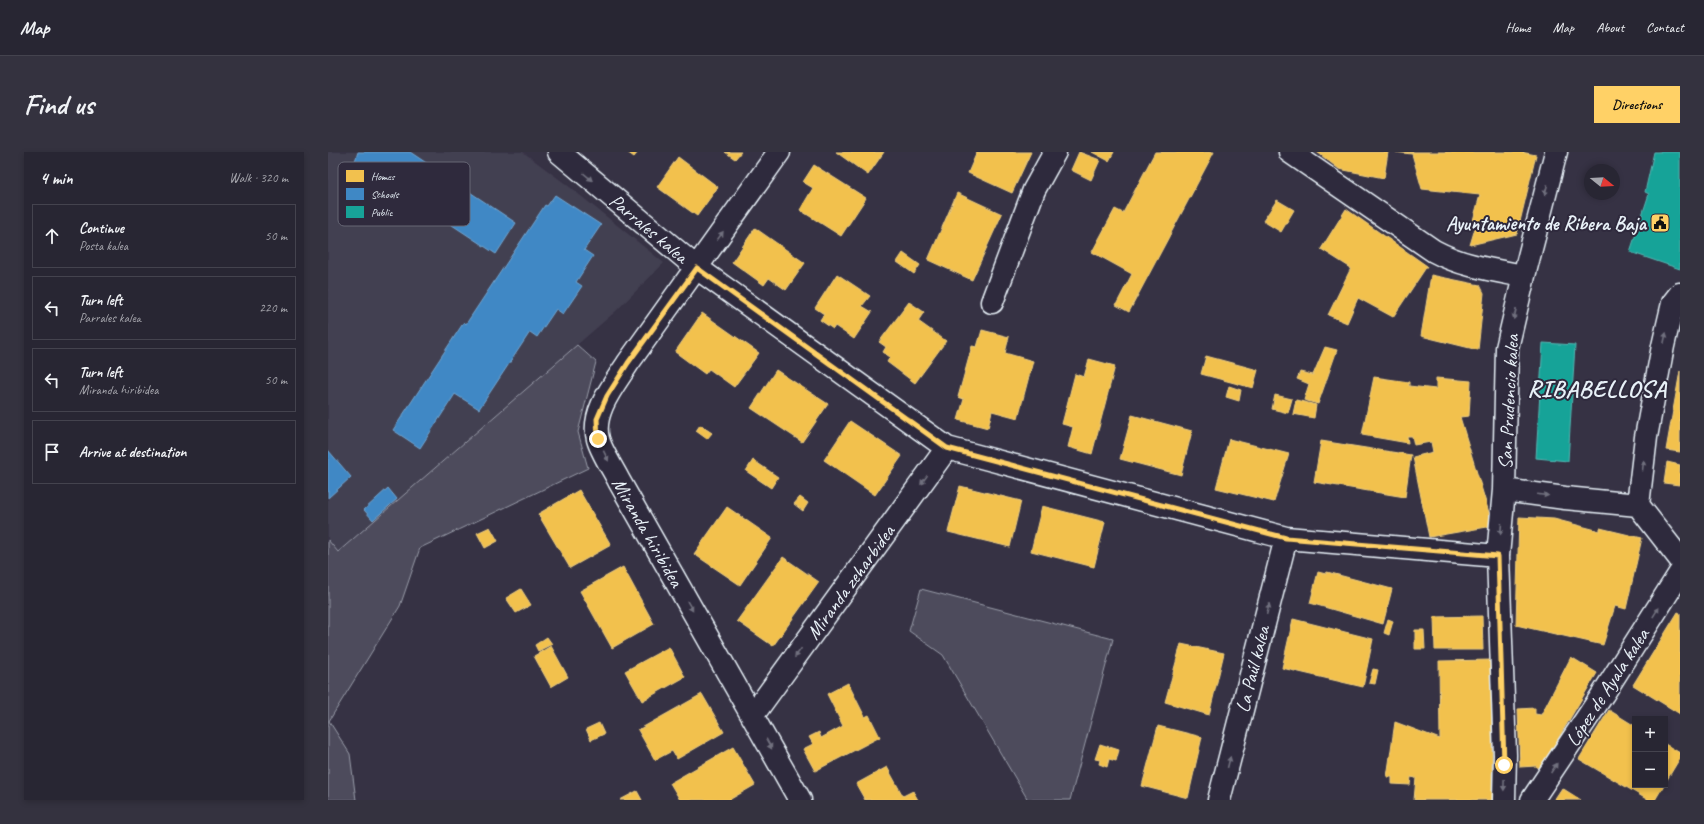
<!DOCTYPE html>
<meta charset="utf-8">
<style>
:root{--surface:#282633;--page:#34323f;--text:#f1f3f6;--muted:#a5a5ac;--line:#44434e;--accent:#ffd166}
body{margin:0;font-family:Caveat,sans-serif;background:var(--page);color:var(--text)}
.controls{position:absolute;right:12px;bottom:12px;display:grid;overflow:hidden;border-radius:0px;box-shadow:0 2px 6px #0003}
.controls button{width:36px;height:36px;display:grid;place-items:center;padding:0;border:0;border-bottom:1px solid var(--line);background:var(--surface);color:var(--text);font:20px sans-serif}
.compass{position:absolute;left:1256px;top:12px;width:36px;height:36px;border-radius:50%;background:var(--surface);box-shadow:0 2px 6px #0003;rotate:108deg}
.stop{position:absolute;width:12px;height:12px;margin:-9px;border:3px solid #ffd166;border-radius:50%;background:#fff}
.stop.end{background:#ffd166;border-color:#fff;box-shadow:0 1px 4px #0008}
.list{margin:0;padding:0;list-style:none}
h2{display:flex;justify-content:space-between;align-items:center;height:52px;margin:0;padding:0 16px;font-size:17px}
h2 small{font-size:13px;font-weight:400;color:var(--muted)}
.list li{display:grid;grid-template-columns:26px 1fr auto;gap:12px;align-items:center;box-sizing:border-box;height:64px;margin:0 8px 8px;padding:0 8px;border:1px solid var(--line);border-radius:0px}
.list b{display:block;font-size:15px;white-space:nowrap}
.list p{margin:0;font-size:13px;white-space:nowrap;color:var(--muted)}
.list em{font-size:13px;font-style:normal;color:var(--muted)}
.icon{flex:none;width:22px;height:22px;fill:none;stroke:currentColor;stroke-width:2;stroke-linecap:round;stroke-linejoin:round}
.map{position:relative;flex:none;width:1352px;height:648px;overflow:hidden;border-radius:0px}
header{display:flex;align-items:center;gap:24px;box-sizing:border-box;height:56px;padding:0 20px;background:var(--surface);border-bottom:1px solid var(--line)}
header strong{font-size:19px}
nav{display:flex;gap:22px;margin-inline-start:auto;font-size:14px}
.intro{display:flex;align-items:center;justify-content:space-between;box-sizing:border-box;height:96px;padding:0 24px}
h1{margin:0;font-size:28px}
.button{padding:10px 18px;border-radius:0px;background:var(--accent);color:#111;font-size:14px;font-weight:700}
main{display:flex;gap:24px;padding:0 24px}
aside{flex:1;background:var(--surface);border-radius:0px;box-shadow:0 2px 6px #0003}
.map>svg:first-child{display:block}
</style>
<header>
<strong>Map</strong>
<nav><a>Home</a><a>Map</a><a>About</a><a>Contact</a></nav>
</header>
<div class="intro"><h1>Find us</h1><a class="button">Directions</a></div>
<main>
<aside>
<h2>4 min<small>Walk · 320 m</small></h2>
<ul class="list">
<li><svg class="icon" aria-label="ahead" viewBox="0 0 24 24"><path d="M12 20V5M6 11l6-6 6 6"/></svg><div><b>Continue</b><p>Posta kalea</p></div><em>50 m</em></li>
<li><svg class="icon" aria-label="left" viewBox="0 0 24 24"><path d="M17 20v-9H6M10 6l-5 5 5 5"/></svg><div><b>Turn left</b><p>Parrales kalea</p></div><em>220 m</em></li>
<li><svg class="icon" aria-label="left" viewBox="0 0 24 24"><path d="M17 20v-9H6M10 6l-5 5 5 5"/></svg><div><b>Turn left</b><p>Miranda hiribidea</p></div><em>50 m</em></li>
<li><svg class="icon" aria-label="arrive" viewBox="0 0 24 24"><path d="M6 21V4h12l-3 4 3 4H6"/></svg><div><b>Arrive at destination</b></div></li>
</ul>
</aside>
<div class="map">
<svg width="1352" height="648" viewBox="0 0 1352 648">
<rect width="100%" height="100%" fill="#363244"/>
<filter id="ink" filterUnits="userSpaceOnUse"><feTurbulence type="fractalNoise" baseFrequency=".025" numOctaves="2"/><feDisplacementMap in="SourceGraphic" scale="8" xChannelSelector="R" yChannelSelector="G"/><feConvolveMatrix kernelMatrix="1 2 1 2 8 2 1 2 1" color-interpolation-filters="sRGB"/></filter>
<g filter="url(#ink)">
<!-- built -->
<path fill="#433f51" d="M0,0h195l48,36 93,75 -48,48 -278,241 -10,-12z"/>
<!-- green -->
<path fill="#4d4b5c" stroke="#9a9eaa" d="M249,193l19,17 -18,70 10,36 -168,80 -20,58 -71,115 21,33 6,46h-28v-260l10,12z
M593,437l192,50 -43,161h-42l-85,-145 -34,-24z"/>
<!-- homes -->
<path fill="#f2c14e" stroke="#efcf81" d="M299,0h11l-4,5z
M397,0h16l-6,7z
M508,0h48l-16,23z
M649,0h54l-19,41 -44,-20z
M751,0l21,8 -9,20 -20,-10z
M764,0h22l-5,9z
M827,0h59l-85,160 -13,-7 16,-31 -40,-22 23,-43 8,4z
M989,0h71l-4,26 -45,-9z
M1066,0h127l15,3 -19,79 -47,11 6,-20 -4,-1 8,-29 -58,-6 -10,-35z
M350,5l40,30 -21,29 -40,-29z
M486,13l52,33 -25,38 -41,-26 13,-22 -10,-6z
M629,41l45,21 -30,66 -44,-20z
M949,48l17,10 -13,22 -18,-11z
M1018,57l81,57 -34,51 -35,-19 -11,25 -19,-8 23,-47 -30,-19z
M427,76l50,35 -19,27 -17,-12 -5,7 -32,-23z
M575,101l17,12 -6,9 -17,-12z
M509,122l33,22 -8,10 10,6 -18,27 -19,-13 -2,3 -13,-9 4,-6 -9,-6z
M1103,123l49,10 4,8 -6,57 -57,-14z
M581,150l15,10 -6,9 28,20 -31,42 -28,-21 3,-5 -7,-5 3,-5 -7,-5z
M374,161l57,40 -25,34 -25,-18 -4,5 -30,-22z
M654,178l27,7 -4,16 28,8 -15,57 -26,-7 -4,17 -30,-8 6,-21 -6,-2 14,-51 5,1z
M997,195l12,3 -19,54 -14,-4 5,-16 -12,-5 3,-7 13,3z
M878,204l52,14 -5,18 -52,-14z
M761,207l26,7 -23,88 -24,-7 5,-20 -11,-3 13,-50 9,3z
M448,218l52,34 -26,38 -51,-34z
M1352,219v81l-14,-2z
M1046,225l35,5v4l27,3v-11l35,3 -2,35 -9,1 33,109 -64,11 -16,-80 20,-5 -2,-10 -17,3 -2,-9h-5l1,7 -46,-8z
M901,234l12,4 -2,11 -13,-4z
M947,243l17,4 -4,14 -16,-4z
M968,248l20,5 -2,13 -21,-4z
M804,263l60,16 -11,44 -61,-16z
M522,269l52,35 -27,39 -51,-35z
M372,273l12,8 -5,6 -11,-8z
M901,287l60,15 -15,48 -58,-14z
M993,289l90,14 -6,42 -91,-15z
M425,308l25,17 -7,11 -25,-17z
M1339,310l13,3 -1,20 -15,-2z
M632,334l61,15 -11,46 -62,-15z
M251,338l32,55 -41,23 -32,-54z
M472,345l8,6 -5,8 -9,-7z
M714,354l63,16 -11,45 -63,-16z
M399,355l45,31 -32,47 -46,-31z
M1191,365l35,2 46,12v-3l42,10 -16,71 -11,-3 -12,39 -87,-20z
M162,375l8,14 -13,7 -8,-15z
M455,405l36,25 -46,64 -36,-25z
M295,415l31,57 -42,24 -32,-57z
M990,420l8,2 1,-2 65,17 -9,35 -73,-21z
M193,437l10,16 -15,8 -10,-15z
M1350,460l2,1v101l-47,-29z
M1154,464l1,34h-48l-1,-33z
M965,467l80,20 -10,48 -81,-19z
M1060,467l5,2 -4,14 -5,-2z
M1087,478h9l1,19h-10z
M219,485l5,7 -14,7 -3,-6z
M853,492l43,9 -15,62 -44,-13z
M223,494l17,31 -17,10 -17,-31z
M341,495l16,30 -43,24 -17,-30z
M1243,505l26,16 -57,96 -4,-3 -16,1 -2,-58 17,-1v6l6,1z
M1164,508v140h-78l2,-22 -5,-1 -1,8 -18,-1v-7h-5l8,-55 45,17 -1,-78z
M1045,517l5,1 -3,14 -6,-1z
M520,531l17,34 4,-2 11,22 -65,34 -12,-22 10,-5 -4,-7 10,-5 2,6 22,-12 -16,-32z
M374,542l22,38 -47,27 -5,-8 -17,9 -17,-30z
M1281,558l26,16v59h29l-9,15h-7l-69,-41z
M271,571l5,11 -13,6 -5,-11z
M830,574l44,11 -14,61 -46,-12z
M772,592l19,6 -3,11 -7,-2 -2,8 -8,-3 1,-4 -5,-1z
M1337,592l15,9v5l-15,25z
M405,595l22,38 -26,15h-49l-10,-17z
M559,615l16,29 10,-5 5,9h-53l-9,-16z
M1234,636l19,12h-27z
M309,639l5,9h-22z"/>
<!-- schools -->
<path fill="#3f88c5" stroke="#72a8d4" d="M30,0h52l106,71 -20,31 -141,-93z
M227,43l46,30 -17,25 9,6 -17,26 6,4 -19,28 -7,-5 -19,28 -7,-5 -51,77 -24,-15 -35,54 -27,-18 71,-108 2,2 79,-119 2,1z
M0,298l23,27 -23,21z
M60,336l9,11 -24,21 -9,-10z"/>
<!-- public -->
<path fill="#17a398" stroke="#56bab5" d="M1326,0h26v117l-50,-17 19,-58 -4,-2z
M1215,191l32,2 -7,116 -32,-3z"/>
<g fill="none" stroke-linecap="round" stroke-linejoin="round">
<!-- minor casing -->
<g stroke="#e8f1f8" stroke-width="25">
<path id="minor" d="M231,0l138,116 250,180 339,90 212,18
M451,0l-151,211c-14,22 -37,49 -30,76 3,12 15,30 21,42l181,319
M962,0l144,99c28,15 58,19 90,25
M664,150l42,-112 21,-38
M1176,338l61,8 73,7
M1310,353l8,-68 17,-91 10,-43 7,-9
M1310,353l42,54
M425,563l194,-267
M891,648l67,-262
M1176,648l1,-45 -7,-199 6,-66 3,-142 17,-72 32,-124
M1204,648l71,-106 77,-121"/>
</g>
<!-- minor -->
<use href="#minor" stroke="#2f2a3d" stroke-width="22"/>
</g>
<!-- one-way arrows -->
<defs><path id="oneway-solid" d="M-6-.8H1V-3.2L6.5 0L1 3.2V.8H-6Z"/></defs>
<g fill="#70707e">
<use href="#oneway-solid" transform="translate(260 25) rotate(40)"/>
<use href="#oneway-solid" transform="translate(1218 38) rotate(105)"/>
<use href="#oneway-solid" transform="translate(392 84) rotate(-55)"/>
<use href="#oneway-solid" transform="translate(1187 162) rotate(103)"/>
<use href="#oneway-solid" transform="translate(1337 186) rotate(-78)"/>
<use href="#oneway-solid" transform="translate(278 304) rotate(64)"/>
<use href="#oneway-solid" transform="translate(1315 314) rotate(-83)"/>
<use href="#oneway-solid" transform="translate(596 328) rotate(126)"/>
<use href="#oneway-solid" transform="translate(1215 343) rotate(7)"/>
<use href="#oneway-solid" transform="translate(1173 377) rotate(95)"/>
<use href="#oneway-solid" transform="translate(362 454) rotate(60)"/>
<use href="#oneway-solid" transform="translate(940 457) rotate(-76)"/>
<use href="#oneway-solid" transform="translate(1328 460) rotate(-58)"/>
<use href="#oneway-solid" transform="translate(470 501) rotate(126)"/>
<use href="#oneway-solid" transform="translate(441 592) rotate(61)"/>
<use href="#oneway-solid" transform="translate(901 610) rotate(-76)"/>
<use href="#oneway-solid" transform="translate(1226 616) rotate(-56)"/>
<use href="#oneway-solid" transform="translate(1176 633) rotate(91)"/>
</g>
</g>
<g fill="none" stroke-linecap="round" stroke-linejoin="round" filter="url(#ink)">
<!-- route -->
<path stroke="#ffd166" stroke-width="5" d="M270,287l-1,-20 10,-23 21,-33 69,-95 250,180 339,90 212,18 6,209"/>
</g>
<!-- icons -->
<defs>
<g id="civic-square" transform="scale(1)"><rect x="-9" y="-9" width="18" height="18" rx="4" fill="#ffd166" stroke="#2f2a3d"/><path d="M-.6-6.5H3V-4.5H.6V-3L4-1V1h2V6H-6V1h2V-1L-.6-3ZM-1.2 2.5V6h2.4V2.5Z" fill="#111"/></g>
</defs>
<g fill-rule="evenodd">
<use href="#civic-square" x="1332" y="71"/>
</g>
<g text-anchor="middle" stroke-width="4" stroke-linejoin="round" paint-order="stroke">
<!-- poi labels -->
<g font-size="20" font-weight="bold" fill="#e8f1f8" stroke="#2f2a3d" text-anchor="end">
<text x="1318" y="78">Ayuntamiento de Ribera Baja</text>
</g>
<!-- street labels -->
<g font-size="20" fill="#e8f1f8" stroke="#2f2a3d">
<text transform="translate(321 76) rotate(40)" y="7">Parrales kalea</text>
<text transform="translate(1180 250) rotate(-87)" y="7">San Prudencio kalea</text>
<text transform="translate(320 380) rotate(60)" y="7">Miranda hiribidea</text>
<text transform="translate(522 430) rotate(-54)" y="7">Miranda zeharbidea</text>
<text transform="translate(924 517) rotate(-76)" y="7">La Paúl kalea</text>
<text transform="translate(1279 535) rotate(-57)" y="7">López de Ayala kalea</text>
</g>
<!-- district labels -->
<g font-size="24" font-weight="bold" letter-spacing="1" fill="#e8f1f8" stroke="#2f2a3d">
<text x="1269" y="245">RIBABELLOSA</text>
</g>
</g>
<!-- legend -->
<rect x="10" y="10" width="132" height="64" rx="6" fill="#2f2a3d" stroke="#666675" stroke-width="1"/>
<rect x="18" y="18" width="18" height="12" fill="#f2c14e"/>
<rect x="18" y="36" width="18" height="12" fill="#3f88c5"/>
<rect x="18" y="54" width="18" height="12" fill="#17a398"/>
<g font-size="11" fill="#e8f1f8">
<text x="43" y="28">Homes</text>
<text x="43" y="46">Schools</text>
<text x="43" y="64">Public</text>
</g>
</svg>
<div class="controls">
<button>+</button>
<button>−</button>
</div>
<svg class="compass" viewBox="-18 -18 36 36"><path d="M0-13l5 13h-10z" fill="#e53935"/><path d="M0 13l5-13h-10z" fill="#a5a5ac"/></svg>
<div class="stop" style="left:1176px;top:613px"></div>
<div class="stop end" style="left:270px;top:287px"></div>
</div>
</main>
